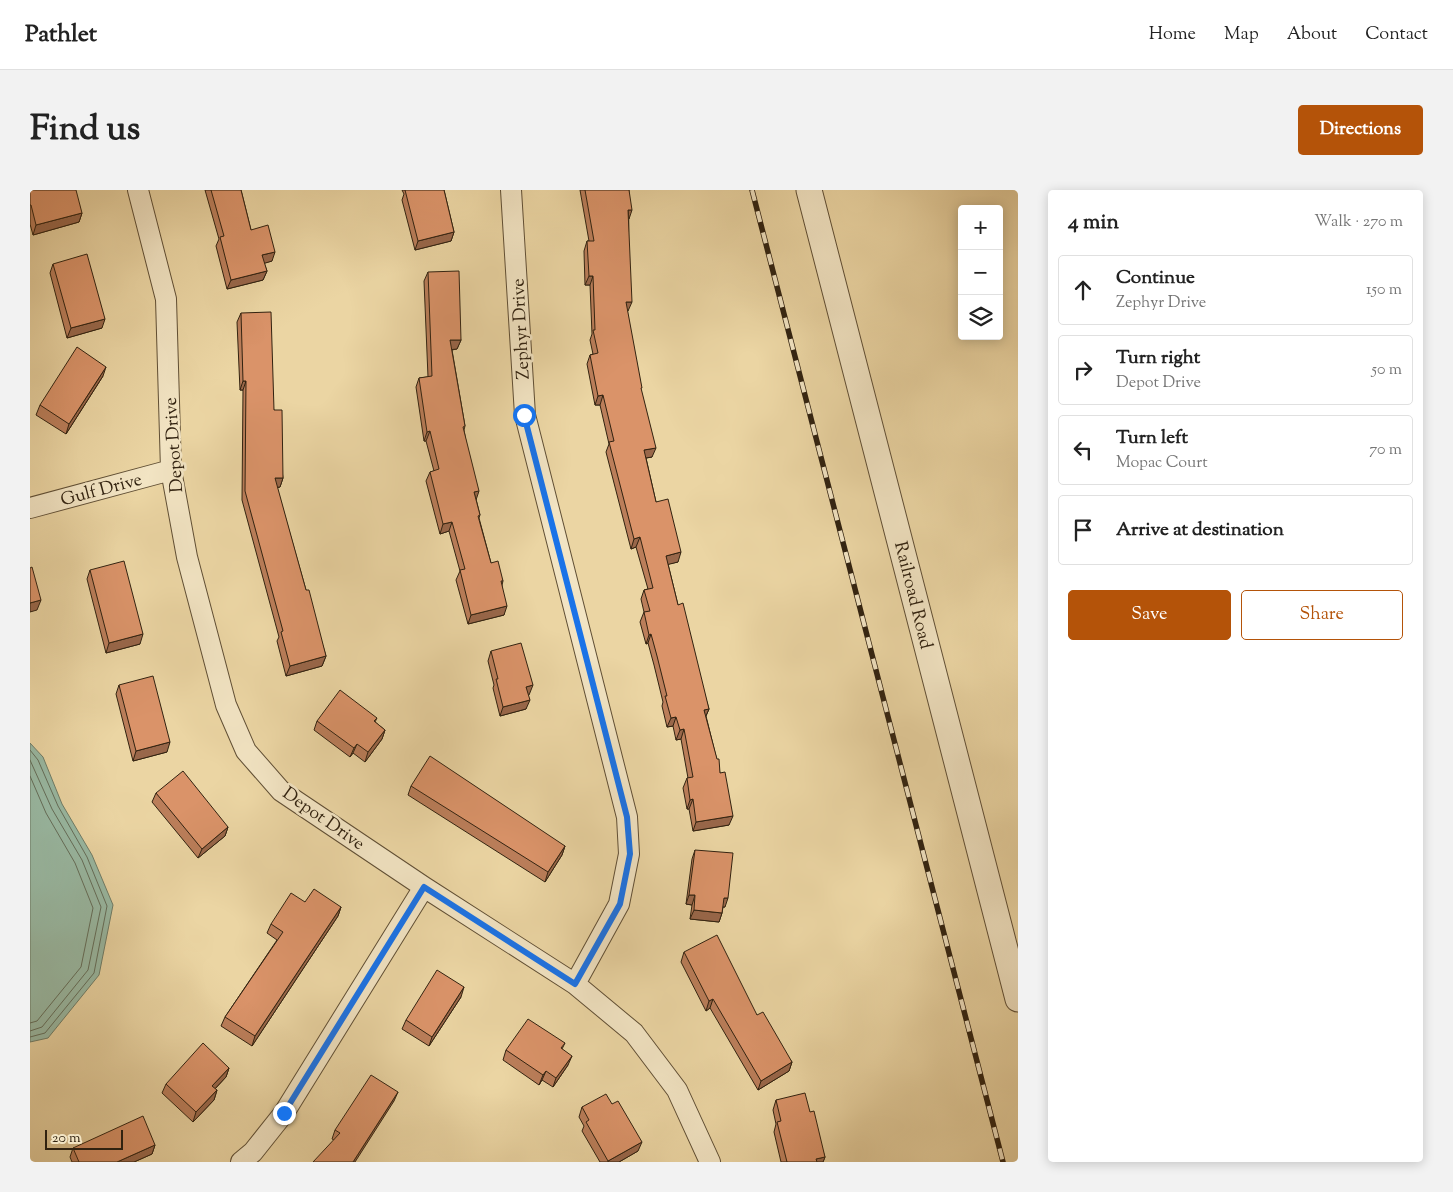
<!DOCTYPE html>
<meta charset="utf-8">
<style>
:root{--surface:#fff;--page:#f2f2f2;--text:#222;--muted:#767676;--line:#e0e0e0;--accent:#b45309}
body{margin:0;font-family:"Sorts Mill Goudy",serif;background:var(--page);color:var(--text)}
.controls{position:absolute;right:15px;top:15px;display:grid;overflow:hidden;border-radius:5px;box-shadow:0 2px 12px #0003}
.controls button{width:45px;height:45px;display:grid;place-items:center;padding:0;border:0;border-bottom:1px solid var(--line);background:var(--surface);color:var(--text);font:25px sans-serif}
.scale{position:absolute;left:15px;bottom:12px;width:78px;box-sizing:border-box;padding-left:5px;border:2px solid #312210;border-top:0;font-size:14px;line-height:18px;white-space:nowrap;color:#312210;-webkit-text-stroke:4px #f2e4c3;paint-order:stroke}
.stop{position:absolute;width:15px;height:15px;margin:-11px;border:4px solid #1a73e8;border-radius:50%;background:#fff}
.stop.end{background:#1a73e8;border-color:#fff;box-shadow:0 1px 5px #0008}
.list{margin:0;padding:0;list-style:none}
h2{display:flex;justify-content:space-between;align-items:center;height:65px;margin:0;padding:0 20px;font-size:21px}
h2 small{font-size:16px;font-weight:400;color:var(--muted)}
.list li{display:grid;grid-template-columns:32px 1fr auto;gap:15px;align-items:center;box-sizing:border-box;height:70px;margin:0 10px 10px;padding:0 10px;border:1px solid var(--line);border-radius:5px}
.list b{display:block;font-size:19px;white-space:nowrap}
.list p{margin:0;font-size:16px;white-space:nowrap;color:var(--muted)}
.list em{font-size:16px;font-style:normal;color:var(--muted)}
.actions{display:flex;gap:10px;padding:15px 20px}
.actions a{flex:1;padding:11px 0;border:1px solid var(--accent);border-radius:5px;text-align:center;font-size:18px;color:var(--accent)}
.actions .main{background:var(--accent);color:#fff}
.icon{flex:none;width:28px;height:28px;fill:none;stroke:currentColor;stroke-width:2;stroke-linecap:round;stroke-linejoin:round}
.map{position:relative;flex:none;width:988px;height:972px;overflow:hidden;border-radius:5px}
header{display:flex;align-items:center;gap:30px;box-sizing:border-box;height:70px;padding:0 25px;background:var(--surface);border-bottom:1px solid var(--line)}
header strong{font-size:24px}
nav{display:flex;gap:28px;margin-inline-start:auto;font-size:18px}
.intro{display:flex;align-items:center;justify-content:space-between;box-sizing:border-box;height:120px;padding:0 30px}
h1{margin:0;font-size:35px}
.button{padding:12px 22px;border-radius:5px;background:var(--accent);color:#fff;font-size:18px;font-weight:700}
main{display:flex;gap:30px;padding:0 30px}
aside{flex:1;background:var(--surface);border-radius:5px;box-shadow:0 2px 12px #0003}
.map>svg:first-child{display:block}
</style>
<header>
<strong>Pathlet</strong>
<nav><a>Home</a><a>Map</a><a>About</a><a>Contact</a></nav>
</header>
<div class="intro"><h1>Find us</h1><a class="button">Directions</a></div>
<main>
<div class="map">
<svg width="988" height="972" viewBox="0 0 988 972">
<rect width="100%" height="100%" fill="#ebd5a3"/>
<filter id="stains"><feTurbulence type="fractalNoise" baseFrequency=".004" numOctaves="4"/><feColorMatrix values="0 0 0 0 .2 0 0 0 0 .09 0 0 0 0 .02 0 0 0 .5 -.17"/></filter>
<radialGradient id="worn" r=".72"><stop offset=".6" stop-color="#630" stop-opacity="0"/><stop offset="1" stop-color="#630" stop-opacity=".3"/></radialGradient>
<!-- water -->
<path fill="#99b9a3" stroke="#6f7d68" d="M0,553l13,14 19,47 30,51 21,50 -14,70 -51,63 -18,4z"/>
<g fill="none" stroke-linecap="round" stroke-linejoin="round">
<!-- shore -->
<path stroke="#656e5a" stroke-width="1" d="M0,560l8,10 20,46 29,51 20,49 -13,67 -49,60 -15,4
M0,570l22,49 30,51 19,47 -13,63 -46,57 -12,4
M0,586l16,37 29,50 18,45 -12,59 -44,54 -7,2"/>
<!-- minor casing -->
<g stroke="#604f35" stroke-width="22">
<path id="minor" d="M108,0l28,109 5,171 16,87 39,148 20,46 35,40 143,96 151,97 59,49 43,57 33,72
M481,0l14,225 102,402 2,37 -10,50 -44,80
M0,318l141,-38
M211,972l12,-10 31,-39 140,-226"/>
</g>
<!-- tertiary casing -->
<g stroke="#604f35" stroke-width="27">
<path id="tertiary" d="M779,0l209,809"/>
</g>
<!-- minor -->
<use href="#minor" stroke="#f2e4c3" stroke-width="20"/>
<!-- tertiary -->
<use href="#tertiary" stroke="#f2e4c3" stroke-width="25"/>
<!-- rail casing -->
<g stroke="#312210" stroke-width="5.5">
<path id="rail" d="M722,0l251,972"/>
</g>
<!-- rail -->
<use href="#rail" stroke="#f2e4c3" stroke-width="4" stroke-dasharray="11" stroke-linecap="butt"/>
</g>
<!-- wall -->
<path fill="#bb7e5a" stroke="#312210" d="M0,0l52,23 -3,9 -46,13 -3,-11z
M175,0h36l10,40 21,31 -8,2 3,8 -4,9 -36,9 -11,-43 3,-7z
M372,0h42l10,42 -3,9 -36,9 -13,-50 2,-6z
M550,0h49l-1,121h-1l25,146 -6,1 10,44 22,60 -10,2 10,41 31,104 -3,7 14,57 9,52 -36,6 -4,-22h-2l-4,-21 4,-10h1l-7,-39 -5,1 -3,-14 -6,1 -5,-21 1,-4 -9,-37 -6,-22 -2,1 -6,-22 4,-10 -3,-13 3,-9 4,-1 -12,-42 -5,2 -25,-97 3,-8 -9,-39h-5l-8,-41 3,-9 3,-1 -3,-14 2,-6 -2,-49h-5l-1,-34 3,-10h2z
M23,74l49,64 -35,10 -17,-65z
M398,82l33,68 -4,9 -5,1 13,76 -1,4 12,69 4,16 -1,3 12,45 12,18 -1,4 2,30 -36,9 -12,-44 4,-9 -11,-40 -9,3 -14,-53 4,-9 4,-1 -8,-30h-2l-8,-54 3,-9 9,-1 -4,-96z
M211,123l33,97 9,68 -3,9 -3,1 29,102 20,66 -4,10 -36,10 -9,-35 2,-4 -37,-137 1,-110h-3l-3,-68z
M73,186l-37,58 -30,-19 4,-10z
M60,380l50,74 -34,9 -19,-74z
M461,461l38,44h-1l-2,14 -26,7 -7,-28 1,-3 -6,-24z
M89,495l48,67 -34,9 -17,-67z
M347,528l-2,4 10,8 -3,9 -17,23 -12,-9 -3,4 -36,-27 3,-9z
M381,596l154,60 -3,9 -17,27 -137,-87z
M126,603l72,34 -3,9 -27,22 -46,-56z
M665,660l30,57h-2l-1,6 -3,9 -29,-3 2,-14 -6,-1 6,-45z
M275,712l36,5 -3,9 -86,130 -31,-20 4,-9 52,-77 -10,-7 4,-9z
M654,762l73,63 35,47 -3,9 -31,19 -48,-82 -4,3 -25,-49z
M431,807l-32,49 -27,-17 4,-9z
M535,853l-3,6 6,16 -15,22 -11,-7 -3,5 -36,-25 3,-10z
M199,878l-3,9 -11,12 2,1 -3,10 -21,22 -31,-29 4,-9z
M746,910l34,12 15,45 -2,5h-42l-7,-30 2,-8 -3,-14z
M364,911l-60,39 -2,-1 3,-9z
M582,914l26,47 -19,11h-19l-18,-31 2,-5 -5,-9 3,-10z
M125,955l-3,9 -18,8h-62l-2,-5 3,-9z"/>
<!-- shaded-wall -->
<path fill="#99674a" stroke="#312210" d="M598,20h4l-3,9z
M52,23l-3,9 -46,13 3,-10z
M424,42l-3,9 -36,9 3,-9z
M245,62l-3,9 -13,4 3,-10z
M237,81l-4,9 -36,9 4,-9z
M559,86h4l-3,9h-5z
M596,112h6l-4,9h-6z
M75,129l-3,9 -35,10 4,-10z
M420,150h11l-4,9 -10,1z
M76,177l-3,9 -37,58 3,-10z
M213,191h3l-3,9h-3z
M573,205l-3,10h-5l3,-9z
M400,241l-4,10h-2l3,-9z
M626,258l-4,9 -12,2 4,-9z
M245,288h8l-3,9 -9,1z
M449,301l-3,9 -2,-8z
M422,332l-3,9 -9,3 3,-10z
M610,347l-4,10 -5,2 3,-10z
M651,362l-3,10 -16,4 4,-10z
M11,410l-4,10 -7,2v-9z
M477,416l-3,9 -36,9 3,-9z
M113,444l-3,10 -34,9 3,-10z
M621,444l-3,9 -2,1 3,-9z
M296,466l-4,10 -36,10 4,-10z
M503,495l-4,10 -6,1 3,-9z
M500,510l-4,9 -26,7 3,-9z
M679,519l-4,9 -1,-8z
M646,527l-3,9 -6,1 4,-9z
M654,539l-3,10 -5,1 4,-10z
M355,540l-3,9 -17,23 3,-10z
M140,552l-3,10 -34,9 3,-10z
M327,554l-4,9 -3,4 4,-9z
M663,609l-4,10h-2l3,-9z
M703,626l-4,9 -36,6 3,-9z
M198,637l-3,9 -27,22 4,-9z
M535,656l-3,9 -17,27 3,-10z
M659,705h6l-3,10 -6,-1z
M694,708h4l-3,9h-5z
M311,717l-3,9 -86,130 3,-10z
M664,720l28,3 -3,9 -29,-3z
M434,797l-3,10 -32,49 3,-9z
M683,809l-3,9 -4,3 3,-10z
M542,866l-4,9 -15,22 3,-9z
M762,872l-3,9 -31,19 3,-9z
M199,878l-3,9 -17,18 3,-9z
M516,881l-4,9 -3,5 4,-10z
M187,900l-3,10 -21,22 3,-10z
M368,902l-4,9 -39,61h-2z
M612,952l-4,9 -19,11h-11v-1z
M125,955l-3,9 -18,8h-17z
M795,967l-2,5h-8l1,-3z"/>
<!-- building -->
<path fill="#da9369" stroke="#312210" d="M0,0h46l6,23 -46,12 -5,-20h-1z
M181,0h30l10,40 17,-5 7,27 -13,3 5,16 -36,9 -11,-43 4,-1z
M375,0h39l10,42 -36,9z
M555,0h44l3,20h-4l4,92h-6l16,86h-1l15,60 -12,2 12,52 12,-3 13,53 -15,4 12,49 5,-2 26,106 -5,1 13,49h2l1,14 5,-1 8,44 -37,6 -3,-23 -3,1 -3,-22 6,-1 -9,-48 -4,1 -4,-13 -5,1 -6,-22h2l-10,-40 -6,-22 -2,1 -5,-23 6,-1 -6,-21 9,-2 -13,-51 -6,2 -25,-97 5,-1 -11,-46 -5,1 -8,-41 8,-2 -5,-23h2l-2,-54h-4l-2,-35h7z
M57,64l18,65 -34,9 -18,-64z
M429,81l2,69h-11l15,86 -2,1 16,64 -5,1 6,23 -2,1 13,47 7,-2 5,20h-2l6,25 -36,9 -11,-45 5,-1 -13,-47 -9,2 -13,-52 9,-3 -9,-38 -3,1 -8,-54 13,-2 -4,-104z
M241,122l3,98h8l1,68h-8l31,112h3l17,66 -36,10 -9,-34 2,-1 -38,-140 1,-110h-3l-2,-68z
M47,157l29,20 -37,57 -29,-19z
M94,371l19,73 -34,9 -19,-73z
M2,377l9,33 -11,3v-35z
M491,453l12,42 -7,2 4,13 -27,7 -7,-28h2l-7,-28z
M123,486l17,66 -34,9 -17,-66z
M310,500l37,28 -3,3 11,9 -17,22 -11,-8 -3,4 -37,-27z
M400,566l135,90 -17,26 -137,-86z
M153,581l45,56 -26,22 -46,-56z
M665,660l38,3 -5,45h-4l-2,15 -28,-3 1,-15h-6z
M284,699l27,18 -86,129 -30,-19 58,-85 -12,-8 20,-31 14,9z
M687,745l40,80 6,-3 29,50 -31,19 -48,-82 -4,2 -25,-49z
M407,780l27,17 -32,50 -26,-17z
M498,829l37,24 -4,5 11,8 -16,22 -10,-7 -3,4 -37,-25z
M173,853l26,25 -17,18 5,4 -21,22 -30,-28z
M341,885l27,17 -45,70h-40l27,-29 -5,-3z
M775,903l5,19 4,-1 11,46 -9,2 1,3h-30l-10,-40 4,-1 -5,-21z
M576,904l6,10 6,-3 24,41 -34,19 -22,-39 3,-2 -7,-13z
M113,926l12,29 -38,17h-38l-6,-14z"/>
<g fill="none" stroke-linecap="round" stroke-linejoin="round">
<!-- route -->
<path stroke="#1a73e8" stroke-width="6" d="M254,923l140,-226 151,97 45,-80 10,-50 -3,-37 -103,-402"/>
</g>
<g text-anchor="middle" stroke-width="5" stroke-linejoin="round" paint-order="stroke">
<!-- street labels -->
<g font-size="18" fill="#312210" stroke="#f2e4c3">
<text transform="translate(490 139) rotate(-93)" y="6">Zephyr Drive</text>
<text transform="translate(143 255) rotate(-94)" y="6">Depot Drive</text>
<text transform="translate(71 299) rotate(-15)" y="6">Gulf Drive</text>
<text transform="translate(884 405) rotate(76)" y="6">Railroad Road</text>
<text transform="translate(294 628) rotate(35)" y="6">Depot Drive</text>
</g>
</g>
<rect width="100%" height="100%" filter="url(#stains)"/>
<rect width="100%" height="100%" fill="url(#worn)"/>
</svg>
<div class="controls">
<button>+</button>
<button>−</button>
<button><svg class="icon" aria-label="layers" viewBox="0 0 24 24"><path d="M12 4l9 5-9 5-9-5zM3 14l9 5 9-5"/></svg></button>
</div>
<div class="scale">20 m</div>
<div class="stop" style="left:494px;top:225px"></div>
<div class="stop end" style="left:254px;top:923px"></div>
</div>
<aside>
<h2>4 min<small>Walk · 270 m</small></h2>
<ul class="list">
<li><svg class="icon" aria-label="ahead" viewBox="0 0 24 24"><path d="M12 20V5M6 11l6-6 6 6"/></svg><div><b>Continue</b><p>Zephyr Drive</p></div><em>150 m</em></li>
<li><svg class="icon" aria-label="right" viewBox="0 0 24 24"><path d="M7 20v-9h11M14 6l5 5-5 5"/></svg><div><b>Turn right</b><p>Depot Drive</p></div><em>50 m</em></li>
<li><svg class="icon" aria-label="left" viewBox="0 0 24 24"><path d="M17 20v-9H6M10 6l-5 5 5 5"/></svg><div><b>Turn left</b><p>Mopac Court</p></div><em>70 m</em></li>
<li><svg class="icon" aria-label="arrive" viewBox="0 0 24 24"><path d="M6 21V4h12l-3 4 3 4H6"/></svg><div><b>Arrive at destination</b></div></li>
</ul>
<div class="actions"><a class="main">Save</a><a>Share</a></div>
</aside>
</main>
